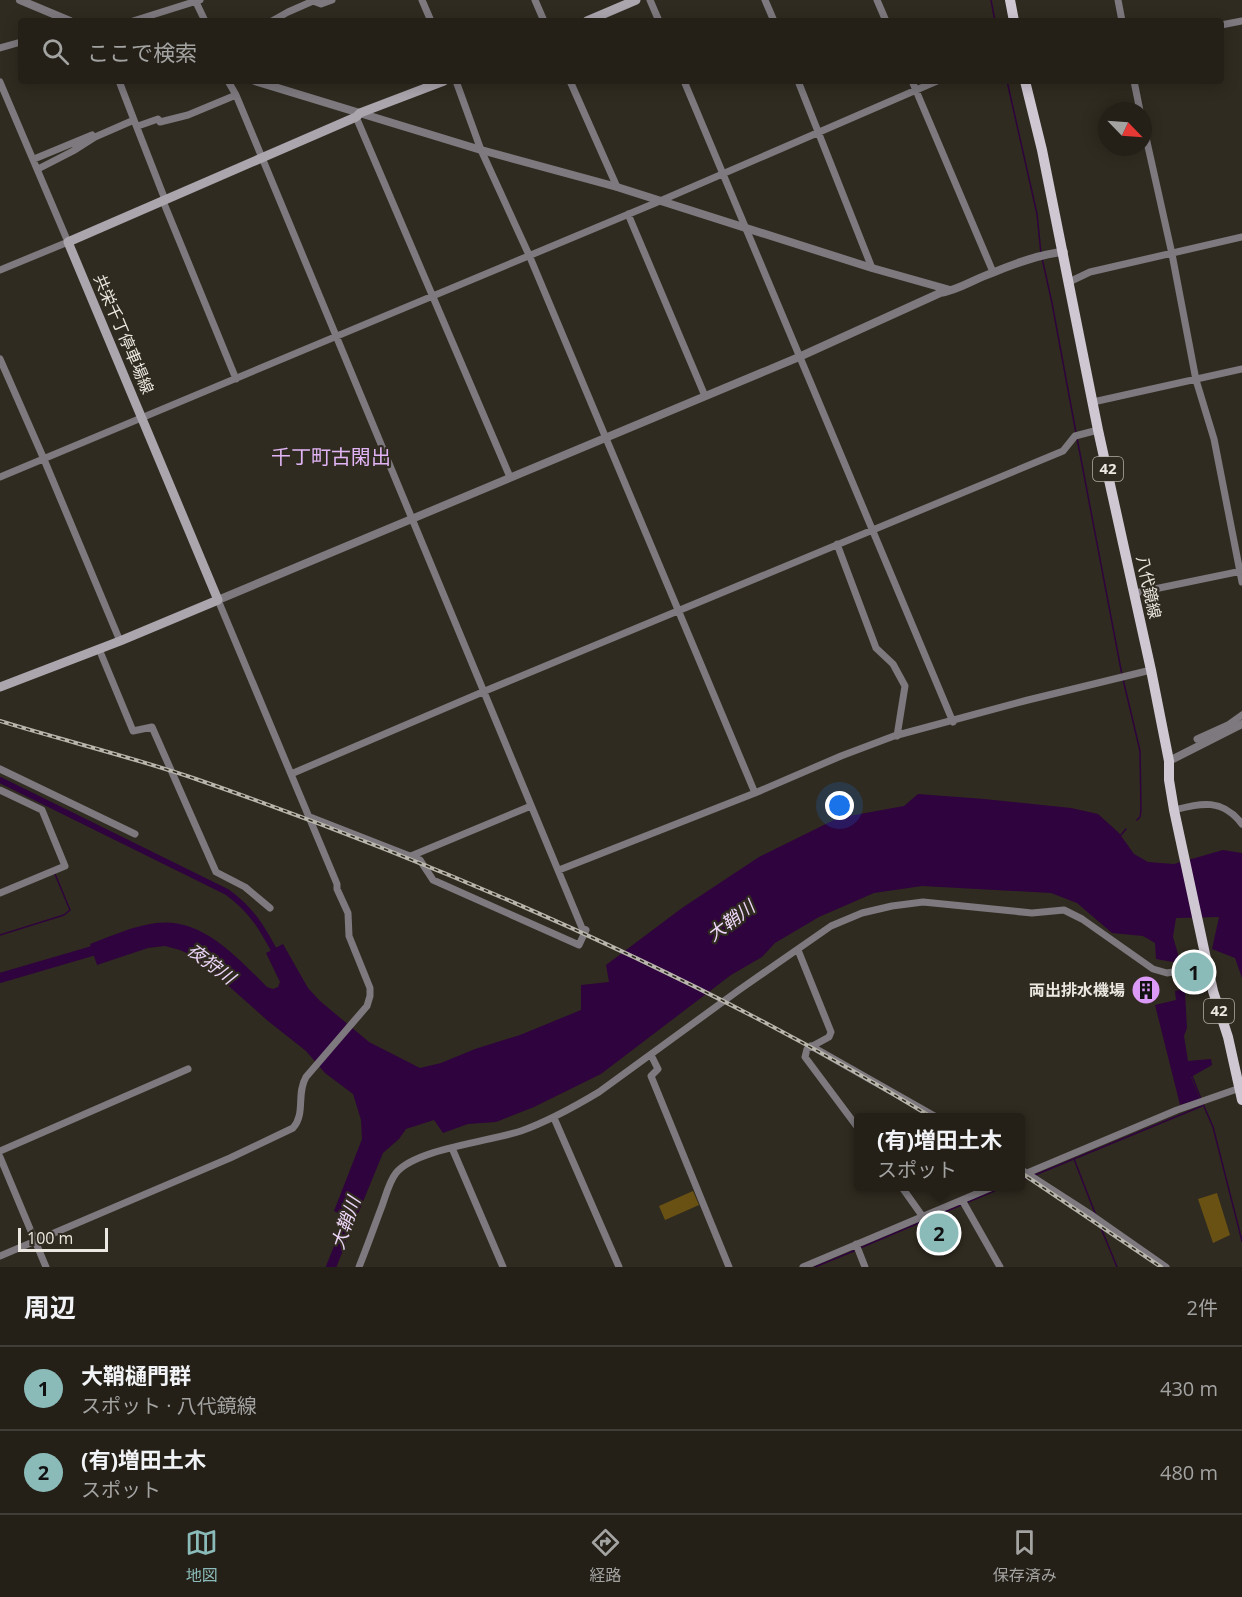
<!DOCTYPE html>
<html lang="ja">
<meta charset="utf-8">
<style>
:root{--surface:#242018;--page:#302d25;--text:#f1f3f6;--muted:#a3a3a2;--line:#413e37;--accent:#8bbbb9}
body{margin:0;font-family:"Open Sans","Noto Sans JP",sans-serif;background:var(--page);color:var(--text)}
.compass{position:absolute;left:1098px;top:102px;width:54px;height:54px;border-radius:50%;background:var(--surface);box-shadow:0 3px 15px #0003;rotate:115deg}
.scale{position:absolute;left:18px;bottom:15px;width:90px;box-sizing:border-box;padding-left:6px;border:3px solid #ebe8e1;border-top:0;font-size:16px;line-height:21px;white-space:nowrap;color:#ebe8e1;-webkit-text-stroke:4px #302b20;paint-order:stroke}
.you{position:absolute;left:840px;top:806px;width:21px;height:21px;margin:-15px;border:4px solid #fff;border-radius:50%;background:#1a73e8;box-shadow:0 0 0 9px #1a73e833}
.badge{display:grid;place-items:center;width:39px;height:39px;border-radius:50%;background:var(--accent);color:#111;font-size:20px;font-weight:700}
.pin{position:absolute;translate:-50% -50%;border:3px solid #fff;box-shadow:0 2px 6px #0006}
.popup{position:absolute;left:854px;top:1113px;width:171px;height:78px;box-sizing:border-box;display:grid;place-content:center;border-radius:6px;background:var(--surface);filter:drop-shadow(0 2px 4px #0005);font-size:20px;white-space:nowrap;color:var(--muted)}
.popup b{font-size:22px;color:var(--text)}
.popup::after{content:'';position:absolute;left:50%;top:100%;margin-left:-12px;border:12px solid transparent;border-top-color:var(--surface)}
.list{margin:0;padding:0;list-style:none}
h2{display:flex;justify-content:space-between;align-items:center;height:78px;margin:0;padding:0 24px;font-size:26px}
h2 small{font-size:20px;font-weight:400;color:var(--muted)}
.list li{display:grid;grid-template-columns:39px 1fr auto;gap:18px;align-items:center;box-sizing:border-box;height:84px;padding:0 24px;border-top:2px solid var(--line)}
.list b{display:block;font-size:22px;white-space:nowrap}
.list p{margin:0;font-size:20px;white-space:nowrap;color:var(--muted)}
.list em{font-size:20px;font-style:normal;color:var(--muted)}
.icon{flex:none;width:33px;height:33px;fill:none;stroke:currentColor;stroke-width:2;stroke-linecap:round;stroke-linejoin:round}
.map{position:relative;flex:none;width:1242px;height:1267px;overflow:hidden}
.search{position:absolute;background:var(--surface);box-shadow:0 3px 15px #0003;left:18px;right:18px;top:18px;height:66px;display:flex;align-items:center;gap:15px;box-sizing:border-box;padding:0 21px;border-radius:6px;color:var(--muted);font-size:22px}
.sheet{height:246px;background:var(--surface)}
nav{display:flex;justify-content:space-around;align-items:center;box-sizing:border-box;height:84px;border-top:2px solid var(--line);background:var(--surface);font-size:16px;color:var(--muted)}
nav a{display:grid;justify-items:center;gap:3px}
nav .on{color:var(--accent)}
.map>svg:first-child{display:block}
</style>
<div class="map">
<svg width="1242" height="1267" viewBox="0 0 1242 1267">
<rect width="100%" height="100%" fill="#302b20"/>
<!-- green -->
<path fill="#695113" d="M693,1191l6,14 -34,15 -6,-14z
M1217,1193l13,42 -17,8 -15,-44z"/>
<!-- water -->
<path fill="#2f033d" d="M918,794l66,5 87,9 27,6 21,19 15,21 14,8 26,2 49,-14 19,3v125l-7,-20 -23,-9 7,-32 -43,1 -3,19 7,24 -7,1 -17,-3 -1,-16 -12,-7 -31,-3 -35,-30 -26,-10 -129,-7 -48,7 -55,24 -44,26 -13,14 -31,18 -130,99 -67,33 -38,15 -28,2 -25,9 -9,-13 -28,9 -7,10 -16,14 -28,68 -21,-10 28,-72 -1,-19 -8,-26 -28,-21 -19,-22 -38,-30 -54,-48 -19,-16 -15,-7 -15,-4 -17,2 -51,17 -7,-21c21,-8 43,-18 66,-21 46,-6 82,35 111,64l6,2 5,-2 2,-5 -14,-29 17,-9 25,44 12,13 49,41 51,26 21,-5 34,-14 45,-14 61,-25v-25l28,-3 -3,-17 76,-57 77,-51 79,-39 66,-12z
M1189,976l2,12 -6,4 2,36 -3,8 4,25 23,-2 1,6 -21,12 9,22 -20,6 -25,-100 21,-5 -1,-9 8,-2 -5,-12z"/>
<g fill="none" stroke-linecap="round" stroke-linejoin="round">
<!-- stream -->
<path stroke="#2f033d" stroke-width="1.5" d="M991,0l4,21
M1007,81l30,133 4,40
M1042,258l10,45 24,130
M1077,438l45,237
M1123,679l17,72 1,59 -1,7 -3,3
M1121,835l5,-6
M0,935l64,-20 6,-5 -15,-36
M1180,979v13
M1192,1076l9,23
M1203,1104l10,23 29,114
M1074,1159l21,54
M1035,1175l167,-69
M1020,1181l7,-3
M968,1202l38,-16
M1099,1223l18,44
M860,1248l101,-43
M815,1267l41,-17"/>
<!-- canal -->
<path stroke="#2f033d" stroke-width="6" d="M0,780l227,112c25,18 36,37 50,64"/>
<!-- river -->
<path stroke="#2f033d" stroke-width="10" d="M0,978l106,-31
M331,1267l8,-20 11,-43"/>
<!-- minor -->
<path stroke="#7d797e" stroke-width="7" d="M195,0l10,21
M422,0l9,21
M535,0l9,21
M650,0l9,21
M765,0l9,21
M877,0l9,21
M1118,0l4,21
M133,21l67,-21
M272,21l16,-9 25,-11 8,3 11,-4
M1221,25l21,-4
M0,48l21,-6
M228,81l8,14 346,833 4,2 -7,15 -146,-65 -13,-20 -110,-43
M456,81l25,69 48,105 226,538
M570,81l47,106
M684,81l269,641
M798,81l74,187
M912,81l81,191
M1134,81l6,30
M0,82l68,160 -68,28
M356,117l154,360
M134,120l30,77 -1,4 73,178
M1143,124l29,130 24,126 18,59 28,143
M138,126l20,-7 2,3 28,-7 48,-20
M34,159l58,-24
M38,169l35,-18 22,-14 39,-17 -15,-39
M628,214l77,182
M1069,282l21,-10 152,-35
M0,359l43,98 77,184
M1093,402l149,-33
M0,477l660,-276 277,-120
M837,544l39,104 17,16 12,22 -8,50
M1135,593l107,-22
M99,649l34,82 19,-4 64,145 29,15 25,21
M1197,739l31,-14 14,-10
M0,769l135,65
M291,774l194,-83 578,-240 12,-15 23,-6
M0,790l42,20 23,56 -65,27
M1174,810c28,-7 48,-12 68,14
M411,856l120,-50
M559,870l196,-77 86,-37 53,-20 134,-36 123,-30
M798,950l33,82 -2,5 -22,12 -2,8 53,71
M811,1046l127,72
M651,1055l7,14 -7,7 78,191
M554,1118l65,149
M452,1148l51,119
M0,1151l188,-82
M0,1157l46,110
M1020,1169l73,47 73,51
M1020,1176l157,-66 63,-22
M901,1186l22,31
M962,1200l38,67
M856,1244l9,23
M0,1256l230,-98 63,-30c13,-15 3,-34 13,-51l61,-71 3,-10v-8l-21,-52 -1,-23 -11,-24v-5l-119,-284
M359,1267c8,-20 15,-40 23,-61 4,-11 7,-24 14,-33 19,-24 95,-32 125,-42 28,-10 53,-24 78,-39l140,-102 92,-64 31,-13 30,-7 31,-4 109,11 32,-3 18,9 71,50 14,4 41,-7
M803,1267l192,-81"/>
<!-- tertiary -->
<path stroke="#7d797e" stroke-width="8" d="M20,0l50,21
M255,81l226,69 136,37 255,81 78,22
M218,600l581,-243 141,-64c19,-3 34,-14 52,-20 19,-8 52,-20 72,-21
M1169,761l73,-37"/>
<!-- secondary -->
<path stroke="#aba5ae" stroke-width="9" d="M587,21l49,-21
M0,687l120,-46 98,-41c-51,-119 -99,-239 -150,-358l288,-125 4,-4 84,-32"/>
<!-- primary -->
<path stroke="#cfc7d2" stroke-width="10" d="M1010,0l4,21
M1025,81l17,69 56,280 53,240 18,91v19l5,30 39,181 15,46 14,63"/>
<!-- rail casing -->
<g stroke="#b8b5ad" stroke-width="4">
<path id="rail" d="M0,721c65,20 132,36 196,58 253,88 508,199 737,339
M1020,1172l141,95"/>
</g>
<!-- rail -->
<use href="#rail" stroke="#302b20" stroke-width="1.5" stroke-dasharray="4.5" stroke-linecap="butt"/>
</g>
<!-- icons -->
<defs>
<g id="building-disc" transform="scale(1.5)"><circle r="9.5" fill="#db9af6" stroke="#302b20"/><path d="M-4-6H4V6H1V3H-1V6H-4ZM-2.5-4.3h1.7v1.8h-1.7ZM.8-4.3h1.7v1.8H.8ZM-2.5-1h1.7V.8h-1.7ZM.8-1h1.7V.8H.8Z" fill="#111"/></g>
</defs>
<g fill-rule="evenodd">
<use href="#building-disc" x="1146" y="990"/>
</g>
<g text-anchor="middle" stroke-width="4.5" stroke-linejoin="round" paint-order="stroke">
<!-- shield labels -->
<g fill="#302b20" stroke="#b3afa7" stroke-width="1.5">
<rect x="1093" y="457" width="30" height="24" rx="4.5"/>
<rect x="1204" y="999" width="30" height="24" rx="4.5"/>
</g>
<g font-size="15" font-weight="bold" fill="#ebe8e1">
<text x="1108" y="474">42</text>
<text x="1219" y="1016">42</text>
</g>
<!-- street labels -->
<g font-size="16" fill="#ebe8e1" stroke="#302b20">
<text transform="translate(124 334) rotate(67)" y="6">共栄千丁停車場線</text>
<text transform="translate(1149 587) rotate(78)" y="6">八代鏡線</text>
</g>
<!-- poi labels -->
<g font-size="16" font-weight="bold" fill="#ebe8e1" stroke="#302b20" text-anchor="end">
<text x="1125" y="996">両出排水機場</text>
</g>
<!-- water labels -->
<g font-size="18" font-style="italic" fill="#efd7fa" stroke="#302b20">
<text transform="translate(731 921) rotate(-37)" y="6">大鞘川</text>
<text transform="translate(211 964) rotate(37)" y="6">夜狩川</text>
<text transform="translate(346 1223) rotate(-71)" y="6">大鞘川</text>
</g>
<!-- quarter labels -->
<g font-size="20" fill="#e1b4f5" stroke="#302b20">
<text x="331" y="464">千丁町古閑出</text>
</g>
</g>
</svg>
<svg class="compass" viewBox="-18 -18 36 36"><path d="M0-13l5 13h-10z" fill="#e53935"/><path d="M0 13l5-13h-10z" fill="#a3a3a2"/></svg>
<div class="scale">100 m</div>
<div class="you"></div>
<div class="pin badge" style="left:1194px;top:972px">1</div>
<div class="pin badge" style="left:939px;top:1233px">2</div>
<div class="popup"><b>(有)増田土木</b>スポット</div>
<div class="search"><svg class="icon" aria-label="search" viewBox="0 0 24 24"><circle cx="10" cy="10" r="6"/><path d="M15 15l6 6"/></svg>ここで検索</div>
</div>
<section class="sheet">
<h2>周辺<small>2件</small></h2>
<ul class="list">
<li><span class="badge">1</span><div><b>大鞘樋門群</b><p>スポット · 八代鏡線</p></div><em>430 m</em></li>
<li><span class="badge">2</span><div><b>(有)増田土木</b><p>スポット</p></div><em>480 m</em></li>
</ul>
</section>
<nav>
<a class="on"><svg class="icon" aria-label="map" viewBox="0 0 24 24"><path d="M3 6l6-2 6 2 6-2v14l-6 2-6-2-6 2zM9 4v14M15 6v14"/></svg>地図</a>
<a><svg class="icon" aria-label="directions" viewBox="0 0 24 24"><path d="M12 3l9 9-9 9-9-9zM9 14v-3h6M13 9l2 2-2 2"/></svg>経路</a>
<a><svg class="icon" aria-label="saved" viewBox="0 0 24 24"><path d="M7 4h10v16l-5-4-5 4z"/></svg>保存済み</a>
</nav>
